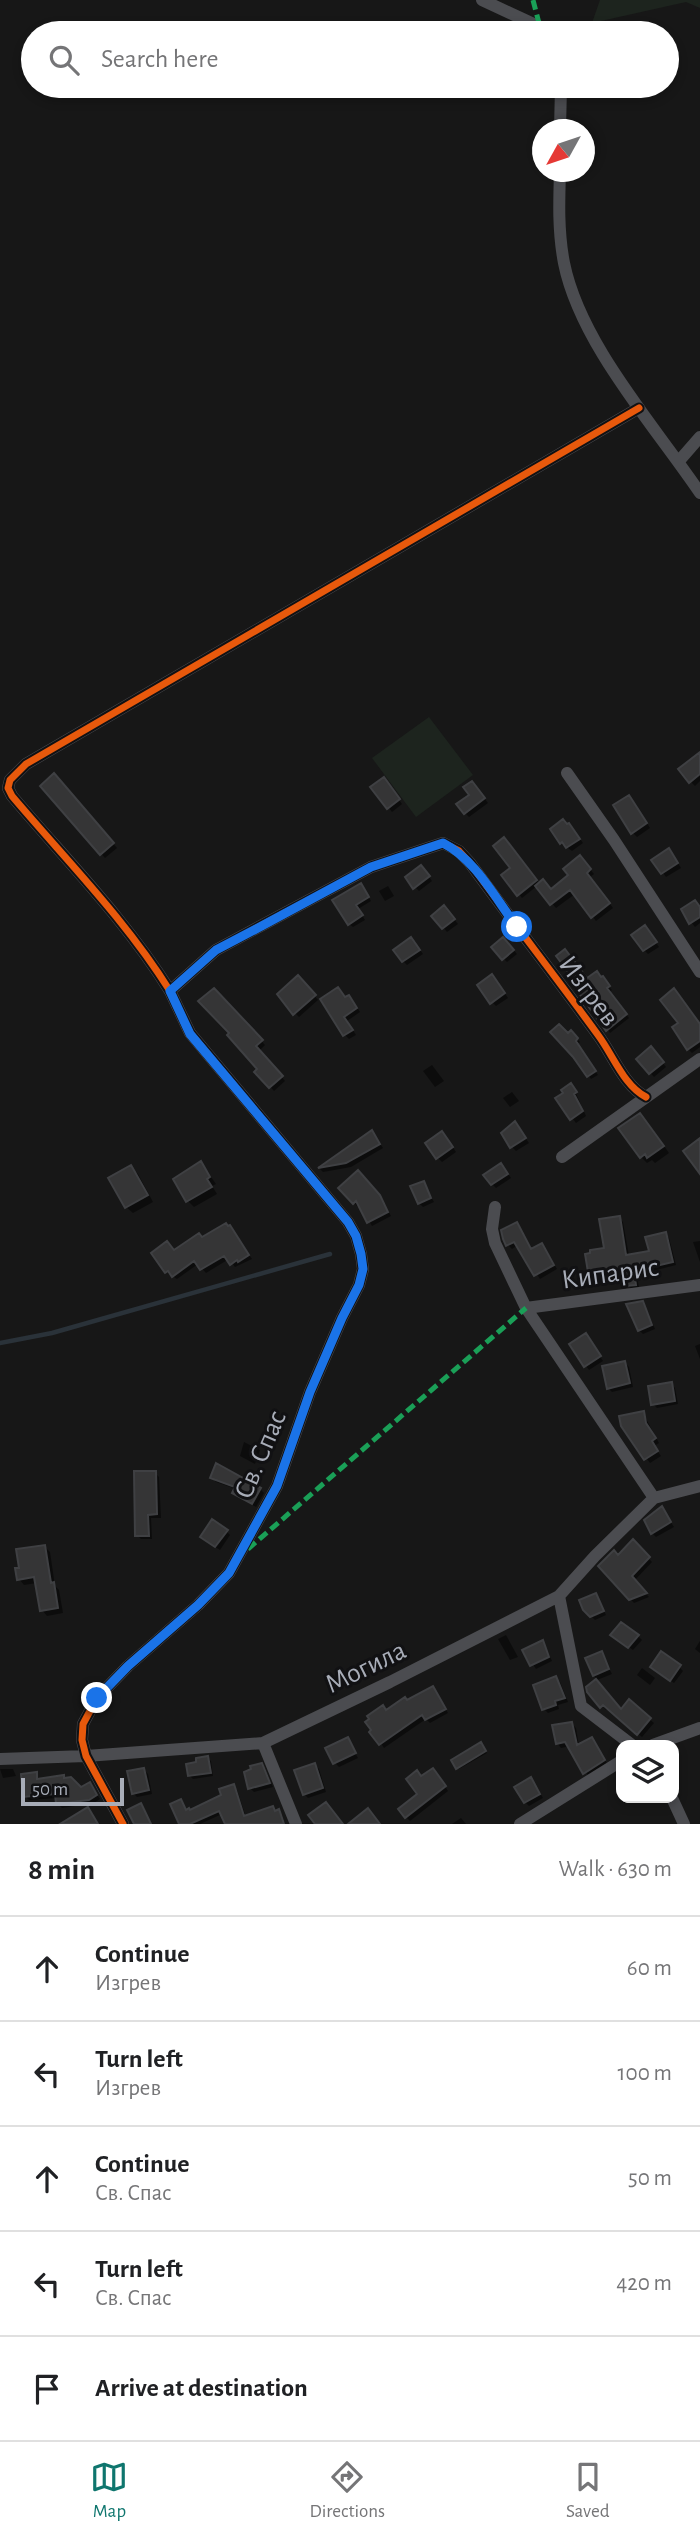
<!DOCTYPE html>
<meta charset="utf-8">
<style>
:root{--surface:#fff;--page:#f6f6f6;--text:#202124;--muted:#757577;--line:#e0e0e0;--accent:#0f766e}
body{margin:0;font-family:"Alegreya Sans",sans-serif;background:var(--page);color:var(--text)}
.controls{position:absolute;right:21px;bottom:21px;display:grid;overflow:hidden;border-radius:14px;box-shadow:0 4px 10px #0003}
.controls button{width:63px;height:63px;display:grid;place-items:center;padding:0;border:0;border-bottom:2px solid var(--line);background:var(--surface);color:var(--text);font:35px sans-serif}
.compass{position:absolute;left:532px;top:119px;width:63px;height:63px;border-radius:50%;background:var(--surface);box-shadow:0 4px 10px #0003;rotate:230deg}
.scale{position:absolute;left:21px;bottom:18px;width:103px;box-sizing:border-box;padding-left:7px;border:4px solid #a8adb8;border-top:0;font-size:19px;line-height:24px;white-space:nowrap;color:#a8adb8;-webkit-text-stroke:5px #111113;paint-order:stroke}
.stop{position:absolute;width:21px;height:21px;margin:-16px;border:5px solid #1a73e8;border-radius:50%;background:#fff}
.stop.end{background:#1a73e8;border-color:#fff;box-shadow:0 2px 7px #0008}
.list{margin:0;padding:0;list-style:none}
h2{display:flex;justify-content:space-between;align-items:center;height:91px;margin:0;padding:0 28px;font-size:30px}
h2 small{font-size:23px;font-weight:400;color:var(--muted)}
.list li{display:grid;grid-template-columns:46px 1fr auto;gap:21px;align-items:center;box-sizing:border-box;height:105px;padding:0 28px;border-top:2px solid var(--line)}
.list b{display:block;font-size:26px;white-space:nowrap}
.list p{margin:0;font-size:23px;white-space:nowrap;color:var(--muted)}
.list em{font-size:23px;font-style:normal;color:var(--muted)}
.icon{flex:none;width:38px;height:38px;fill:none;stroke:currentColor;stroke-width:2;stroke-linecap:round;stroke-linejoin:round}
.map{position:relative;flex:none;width:700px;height:1824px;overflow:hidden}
.search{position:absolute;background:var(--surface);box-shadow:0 4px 10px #0003;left:21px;right:21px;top:21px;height:77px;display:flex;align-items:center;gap:18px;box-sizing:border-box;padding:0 24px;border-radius:38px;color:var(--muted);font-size:26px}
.sheet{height:616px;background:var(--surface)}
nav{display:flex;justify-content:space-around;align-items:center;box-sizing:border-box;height:98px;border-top:2px solid var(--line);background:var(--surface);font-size:19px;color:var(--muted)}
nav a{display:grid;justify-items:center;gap:4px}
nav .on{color:var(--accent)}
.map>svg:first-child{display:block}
</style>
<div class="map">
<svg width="700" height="1824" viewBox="0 0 700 1824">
<rect width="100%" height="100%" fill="#171717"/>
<!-- green -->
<path fill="#1d241e" d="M600,0h100v8l-14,-6 -94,21z
M429,717l44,58 -57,42 -44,-59z"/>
<!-- shadow -->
<path fill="#0007" d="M700,762v19l-5,5 -4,-4z
M58,779l59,69 -12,10 -63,-72z
M387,783l15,21 -10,8 -19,-25z
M476,787l12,16 -19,14 -4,-4z
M633,801l17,27 -13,9 -4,-4z
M552,829h21l10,14 -11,8 -11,-8z
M507,843l33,41 11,6 33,-28 10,12 -4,3 23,31 -17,13 -21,-27 -19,14 -19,-22 -15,12 -3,-4z
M673,855l8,13 -15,9 -12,-17z
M425,871l7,10 -13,10 -4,-4z
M361,885l10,16 -13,8 7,11 -12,7 -4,-3z
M388,886l6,10 -9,5 -6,-10z
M700,908v15l-5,4 -4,-5z
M448,912l10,12 -11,8 -13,-16z
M649,932l10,15 -11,7 -4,-4z
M415,943l8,11 -16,11 -4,-4z
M507,943l10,11 -10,8 -4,-4z
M596,973l16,17 -3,2 20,26 -19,15 -35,-56 13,3z
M298,977l20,23 -19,17 -4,-4z
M496,980l12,18 -12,8 -4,-4z
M214,990l51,55 -6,6 26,30 -11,10 -17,-19 3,-3 -29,-35z
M322,999l31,2 7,11 -13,9 9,14 -7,4 -4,-4z
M700,1025v22l-8,6 -4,-4z
M568,1035l6,1 6,6 -3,3 21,30 -7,4 -17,-23z
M655,1053l11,14 -12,10 -16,-18z
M432,1065l12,16 -9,6 -12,-16z
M574,1089l12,27 -10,7 -18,-24z
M512,1092l7,9 -9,6 -7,-9z
M646,1121l23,32 -14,10 -3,-3 -5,3 -6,-6z
M515,1123l14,20 -13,8 -4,-4z
M372,1132l11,16 -32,19 -28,5 -3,-3z
M446,1137l10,15 -14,10 -4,-4z
M201,1163l15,21 -4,2 5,8 -23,13 -6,-6z
M131,1167l7,7 15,28 -20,11 -7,-6z
M505,1169l6,9 -15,10 -4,-4z
M358,1173l25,28 8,15 -19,10 -12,-21 -2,2 -18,-19z
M423,1183l11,19 -11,5 -4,-4z
M619,1218l4,4 6,34 22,-4 14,-18 4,4 7,27 -39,10 2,13 -7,1 -5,-4 -1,-8 -31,5 -4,-5z
M517,1224l15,27 13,-2 12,20 -17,10 -22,-34 -6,4 -4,-4z
M230,1227l22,32 -17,8 -6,-8 -23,14 -8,-9 -21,15 -11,-7 8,-20z
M700,1241v21l-7,-20z
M642,1303l4,5 9,21 -12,5 -4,-4z
M589,1340l14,21 -14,9 -18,-25z
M700,1344v15l-5,-13z
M625,1363l4,4 4,20 -21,5 -4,-4z
M671,1384l4,4 3,16 -21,4 -4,-4z
M643,1413l16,30 -5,3 7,10 -11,7 -27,-37z
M244,1442l16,8 -5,14 -15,-8z
M155,1473l4,4 2,41h-10l1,21h-11l-4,-4z
M212,1478l48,11 4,4 -8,14 -18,-10 -4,-5 2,-3 -20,-7z
M662,1509l12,18 -18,10 -4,-4z
M226,1531l4,4 -10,15 -14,-9z
M633,1542l19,20 -18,19 15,16 -15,6 -34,-37 18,-9z
M44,1546l6,6 5,34 4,4 4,23 -16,3 -5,-6 -5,-27 -13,2 -5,-6z
M596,1595l10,20 -11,5 -11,-11z
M506,1635l12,22 -8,3 -12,-21z
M638,1636l4,4 -9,10 -17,-12z
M700,1641v12l-5,-4z
M543,1642l9,19 -16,8 -12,-18z
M601,1653l11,21 -15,6 -3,-5z
M679,1667l4,4 -9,12 -18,-13z
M642,1668l13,10 -5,7 -13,-10z
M556,1678l4,4 8,20 -10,3 1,4 -11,4 -4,-4z
M433,1688l15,25 -18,10 -4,-4 -42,29 -17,-26z
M589,1691l32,20 8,-9 25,21 -12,14 -34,-29 -2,2z
M571,1723l5,5 3,18 13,-7 16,26 -19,12 -19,-31 -9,2 -4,-5z
M347,1739l11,19 -19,9 -4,-4z
M482,1746l5,7 -28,16 -2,-1z
M208,1758l3,3 2,15 -20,3 -4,-4z
M261,1765l4,4 8,18 -19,5 -4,-4z
M315,1765l4,4 7,23 -18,6 -4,-4z
M0,1769h13l3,7 -13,2z
M144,1770l4,4 4,20 -15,3 -4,-4z
M36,1774l4,6 24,-3 17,12 9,-5 10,15 -6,4 -32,5 -4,-4 -1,-6 -28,2 -4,-4z
M437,1774l11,17 -38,30 -4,-4 13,-23 3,-16z
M534,1783l9,15 -14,8 -4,-4z
M233,1786l4,4 9,27 26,-9 10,7 3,9h-58l-5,-10 -22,10h-19v-23l6,10 37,-15z
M461,1818l5,6h-14z"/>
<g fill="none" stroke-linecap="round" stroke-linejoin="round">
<!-- stream -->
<path stroke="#2a3239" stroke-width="4.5" d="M0,1343l52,-10 278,-79"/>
</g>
<!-- building -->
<path fill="#353536" stroke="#3f4043" stroke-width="2" d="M700,752v22l-11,9 -11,-14z
M54,773l60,70 -14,12 -60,-69z
M384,777l16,22 -13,10 -17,-22z
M472,781l13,17 -21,16 -8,-10 13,-9 -6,-8z
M629,795l18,28 -16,11 -18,-29z
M563,819l4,5 2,-1 11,16 -14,9 -4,-6 -2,2 -10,-15z
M504,837l33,43 -20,16 -16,-21 9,-7 -17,-22z
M669,848l9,15 -17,11 -10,-14z
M580,855l11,14 -4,4 23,30 -19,15 -21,-28 -20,15 -15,-19 8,-7 8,10 17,-14 -5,-6z
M421,865l9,11 -17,13 -8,-12z
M361,883l8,14 -13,8 7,10 -15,10 -16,-25z
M695,900l5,7v10l-11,7 -8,-15z
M444,905l11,14 -13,10 -11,-13z
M645,925l12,17 -14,9 -12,-16z
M411,937l9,13 -18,12 -9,-12z
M503,937l11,13 -12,10 -11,-13z
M565,949l22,29 10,-7 4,6 2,-1 7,10 -3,2 20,26 -21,17 -37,-52 3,-2 -16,-21z
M492,974l13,19 -15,11 -13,-19z
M298,975l18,20 -23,20 -16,-21z
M338,987l7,10 4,-2 8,13 -13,9 9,13 -10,6 -23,-37z
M214,988l49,52 -7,6 27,30 -14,12 -15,-16 3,-3 -30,-34 2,-2 -31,-32z
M674,988l26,36v17l-13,9 -15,-23 6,-4 -18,-23z
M559,1024l9,9 3,-3 7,8 -2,3 20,30 -9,6 -14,-20 -23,-25z
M651,1046l13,16 -15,12 -13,-15z
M571,1083l6,9 -3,2 9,17 -13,9 -15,-22 8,-5 -2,-3z
M640,1113l24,33 -17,12 -2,-4 -5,4 -22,-30z
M515,1121l11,17 -16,10 -9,-15z
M372,1130l8,14 -34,19 -28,5z
M442,1131l11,16 -17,12 -11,-16z
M700,1138v36l-17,-23z
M201,1161l9,16 -3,2 5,8 -26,15 -13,-23z
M501,1163l7,11 -17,11 -8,-10z
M131,1165l17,30 -23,13 -17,-30z
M358,1170l22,25 8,17 -21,11 -11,-22 -3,3 -15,-16z
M424,1181l7,17 -13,6 -8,-18z
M620,1216l6,39 23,-4 -4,-14 21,-5 7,30 -39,9 2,14 -10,1 -3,-13 -34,5 -4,-24 5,-1v-3l14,-2 -5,-29z
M517,1222l14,27 11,-6 12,22 -20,11 -20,-34 -8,4 -3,-7 -2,-9z
M226,1223l2,3 2,-1 19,30 -11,7 -1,-2 -7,5 -6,-9 -24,14 -6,-9 -22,16 -4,-6 -3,2 -14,-20 16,-12 7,9 25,-17 3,4z
M643,1301l9,24 -14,6 -12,-27z
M586,1333l15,23 -17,11 -15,-23z
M625,1361l5,22 -23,6 -5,-23z
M672,1382l3,19 -24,4 -3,-19z
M644,1411l2,12 10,15 -4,3 6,10 -14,9 -23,-34 -2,-10z
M216,1463l45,25 -9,16 -20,-11 3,-6 -25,-9z
M134,1471h22l1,43 -9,1 1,21h-14z
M662,1506l9,16 -20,12 -7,-14z
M212,1519l16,11 -13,17 -15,-10z
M633,1539l17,18 -18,19 15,17 -18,7 -31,-34 16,-16 4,5z
M45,1545l6,38 3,-1 4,26 -18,3 -6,-34 -17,3 -2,-12h4l-3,-19z
M596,1593l8,18 -14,6 -7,-7 -4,-10z
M621,1622l18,13 -11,13 -18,-13z
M543,1640l6,17 -19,9 -8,-16z
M602,1651l7,18 -16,7 -8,-18z
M661,1651l20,14 -11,16 -20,-14z
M556,1676l9,22 -10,3 1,4 -14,5 -9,-25z
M596,1679l25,30 8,-10 22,19 -14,17 -34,-30 -3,3 -13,-16 -1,-5z
M433,1686l13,23 -21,11 -3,-5 -43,30 -10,-13 2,-2 -6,-8 4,-3 -2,-3 16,-11 3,5 19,-13 2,3z
M572,1722l5,23 15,-8 13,23 -22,14 -18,-32 -9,2 -4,-19z
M348,1737l8,16 -23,11 -8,-16z
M481,1742l5,9 -30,18 -5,-9z
M208,1756l3,17 -23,3 -2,-12 10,-2v-4z
M262,1763l8,20 -22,6 -4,-17 7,-3 -1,-3z
M315,1763l8,25 -20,7 -9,-25z
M144,1768l5,22 -17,4 -5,-23z
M433,1768l13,18 -41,32 -7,-9 19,-15 -11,-15 11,-9 4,6z
M37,1772v7l27,-4v3l7,-1 10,10 9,-5 7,13 -8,5 -33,4 -1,-10 -32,3 -2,-23z
M531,1777l9,17 -16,9 -10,-16z
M234,1784l10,32 29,-10 2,5 4,-2 5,15h-59l-6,-13 -29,13h-11l-9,-20 11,-5 5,11 3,-2 1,2 31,-15 -2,-6z
M326,1802l17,22h-28l-7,-9z
M141,1803l10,21h-17l-7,-14z
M88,1807l10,17h-38z
M368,1808l12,16h-32z"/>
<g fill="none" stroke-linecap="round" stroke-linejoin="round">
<!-- minor -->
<path stroke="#4b4c50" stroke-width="12" d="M482,0l58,27 8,6
M560,130l1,-44
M560,172c-1,30 -2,60 4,91 16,80 90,162 136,230
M679,461l21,-24
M567,773l47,67 86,132
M170,991c-45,-72 -104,-131 -158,-195l-4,-8 2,-8 16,-16 613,-356
M562,1157l138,-98
M495,1207l-3,22 3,14 31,65 128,190
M526,1308l174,-23
M559,1596l22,110 51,39
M263,1743l33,81
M653,1745l47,-17
M0,1759l86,-3 177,-13 127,-61 169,-86 36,-40 59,-58 46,-12
M672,1798l12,26
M123,1824l-37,-68 -4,-16 1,-16 14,-26 31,-32 70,-61 31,-32 48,-87 33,-94 32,-74 17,-33 4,-16 -2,-15 -5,-18 -8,-14 -158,-189 -20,-42 46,-41 39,-21 116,-62 72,-24 16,8 11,12c42,58 86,114 128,172 15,20 26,51 48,62
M520,1824l101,-63"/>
<!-- quiet -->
<path stroke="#1a9f57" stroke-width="5" stroke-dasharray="10 5" stroke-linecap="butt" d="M533,0l7,27
M248,1549l278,-241"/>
<!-- cycleway casing -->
<g stroke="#111113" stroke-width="11">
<path id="cycleway" d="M170,991c-45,-72 -104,-131 -158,-195l-4,-8 2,-8 16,-16 613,-356
M123,1824l-37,-68 -4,-16 1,-16 14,-26 31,-32 70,-61 31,-32 48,-87 33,-94 32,-74 17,-33 4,-16 -2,-15 -5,-18 -8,-14 -158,-189 -20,-42 46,-41 39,-21 116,-62 72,-24 16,8 11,12c42,58 86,114 128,172 15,20 26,51 48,62"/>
</g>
<!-- cycleway -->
<use href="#cycleway" stroke="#e8590c" stroke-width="7"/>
</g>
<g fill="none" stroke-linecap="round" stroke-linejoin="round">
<!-- route -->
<path stroke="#1a73e8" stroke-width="9" d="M97,1698l31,-32 70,-61 31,-32 48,-87 33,-94 32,-74 17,-33 4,-16 -2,-15 -5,-18 -8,-14 -158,-188 -20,-43 46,-41 40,-21 115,-62 72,-24c33,17 52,55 74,84"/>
</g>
<g text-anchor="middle" stroke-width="6" stroke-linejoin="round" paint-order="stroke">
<!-- street labels -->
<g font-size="28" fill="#a8adb8" stroke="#111113">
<text transform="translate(590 990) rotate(53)" y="10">Изгрев</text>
<text transform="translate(610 1272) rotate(-8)" y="10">Кипарис</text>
<text transform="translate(259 1454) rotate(-67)" y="10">Св. Спас</text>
<text transform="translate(365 1666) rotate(-26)" y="10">Могила</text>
</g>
</g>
</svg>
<div class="controls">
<button><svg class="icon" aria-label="layers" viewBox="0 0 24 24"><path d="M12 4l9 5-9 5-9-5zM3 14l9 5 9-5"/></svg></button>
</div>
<svg class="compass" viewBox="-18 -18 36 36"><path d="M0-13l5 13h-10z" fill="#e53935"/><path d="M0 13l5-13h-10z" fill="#757577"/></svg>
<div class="scale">50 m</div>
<div class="stop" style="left:517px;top:927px"></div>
<div class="stop end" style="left:97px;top:1698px"></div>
<div class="search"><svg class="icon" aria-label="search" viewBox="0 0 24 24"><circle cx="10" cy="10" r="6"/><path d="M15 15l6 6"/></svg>Search here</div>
</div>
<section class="sheet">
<h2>8 min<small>Walk · 630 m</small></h2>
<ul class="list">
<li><svg class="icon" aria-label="ahead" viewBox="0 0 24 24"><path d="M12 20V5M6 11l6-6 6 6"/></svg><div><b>Continue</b><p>Изгрев</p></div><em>60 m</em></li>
<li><svg class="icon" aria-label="left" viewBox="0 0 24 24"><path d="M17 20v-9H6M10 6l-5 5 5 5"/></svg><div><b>Turn left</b><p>Изгрев</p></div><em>100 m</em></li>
<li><svg class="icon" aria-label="ahead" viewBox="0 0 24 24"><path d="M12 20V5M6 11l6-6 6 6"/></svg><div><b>Continue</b><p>Св. Спас</p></div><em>50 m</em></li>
<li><svg class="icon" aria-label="left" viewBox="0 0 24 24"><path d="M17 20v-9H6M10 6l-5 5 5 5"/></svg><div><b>Turn left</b><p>Св. Спас</p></div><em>420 m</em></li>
<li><svg class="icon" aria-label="arrive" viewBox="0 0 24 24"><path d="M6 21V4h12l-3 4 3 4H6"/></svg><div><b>Arrive at destination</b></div></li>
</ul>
</section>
<nav>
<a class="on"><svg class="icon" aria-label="map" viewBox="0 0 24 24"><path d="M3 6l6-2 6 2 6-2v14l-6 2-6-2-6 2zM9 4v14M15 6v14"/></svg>Map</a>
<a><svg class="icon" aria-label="directions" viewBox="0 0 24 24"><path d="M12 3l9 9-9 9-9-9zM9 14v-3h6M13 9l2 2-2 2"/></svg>Directions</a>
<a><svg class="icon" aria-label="saved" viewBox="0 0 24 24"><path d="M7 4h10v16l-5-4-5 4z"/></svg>Saved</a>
</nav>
